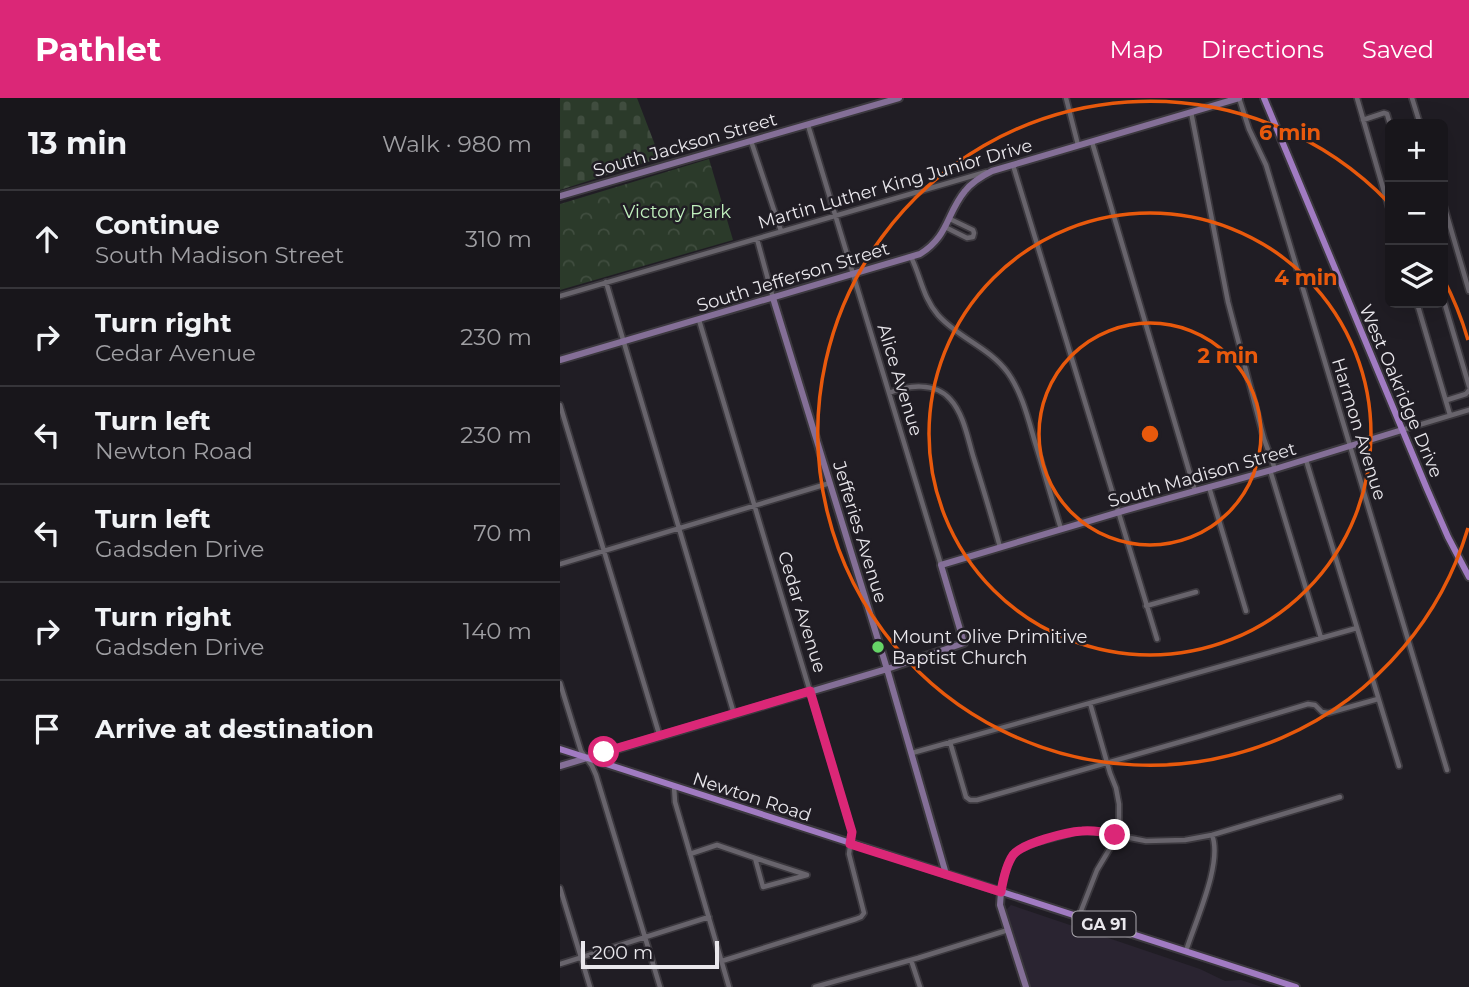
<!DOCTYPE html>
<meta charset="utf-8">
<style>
:root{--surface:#18161b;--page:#211f24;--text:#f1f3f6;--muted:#9f9fa3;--line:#36353a;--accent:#db2777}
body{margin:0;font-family:Montserrat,sans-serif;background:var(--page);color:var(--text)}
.controls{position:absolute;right:21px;top:21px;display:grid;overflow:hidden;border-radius:10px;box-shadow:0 7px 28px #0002}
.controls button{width:63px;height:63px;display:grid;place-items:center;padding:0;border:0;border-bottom:2px solid var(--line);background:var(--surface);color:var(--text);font:35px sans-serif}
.scale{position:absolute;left:21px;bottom:18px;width:138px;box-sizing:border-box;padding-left:7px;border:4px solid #e9e7ec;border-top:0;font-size:19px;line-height:24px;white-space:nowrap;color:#e9e7ec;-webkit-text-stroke:5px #201d24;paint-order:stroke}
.stop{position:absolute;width:21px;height:21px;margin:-16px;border:5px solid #db2777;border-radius:50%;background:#fff}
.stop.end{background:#db2777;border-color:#fff;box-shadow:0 2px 7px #0008}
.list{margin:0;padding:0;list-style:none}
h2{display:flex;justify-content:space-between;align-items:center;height:91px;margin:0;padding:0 28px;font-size:30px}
h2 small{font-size:23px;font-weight:400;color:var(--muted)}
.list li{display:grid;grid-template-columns:46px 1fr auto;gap:21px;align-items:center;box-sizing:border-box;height:98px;padding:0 28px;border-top:2px solid var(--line)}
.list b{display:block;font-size:26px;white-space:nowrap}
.list p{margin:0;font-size:23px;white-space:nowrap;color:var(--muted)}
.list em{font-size:23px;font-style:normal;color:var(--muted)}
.icon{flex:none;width:38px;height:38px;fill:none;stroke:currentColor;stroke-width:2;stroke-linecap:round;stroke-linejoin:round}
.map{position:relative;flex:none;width:909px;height:889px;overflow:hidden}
header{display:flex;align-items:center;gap:42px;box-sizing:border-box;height:98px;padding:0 35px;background:var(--accent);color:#fff}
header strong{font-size:33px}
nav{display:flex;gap:38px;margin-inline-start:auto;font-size:24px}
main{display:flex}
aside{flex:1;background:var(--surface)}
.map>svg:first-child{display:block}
</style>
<header>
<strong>Pathlet</strong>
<nav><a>Map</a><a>Directions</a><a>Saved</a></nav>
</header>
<main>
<aside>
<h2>13 min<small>Walk · 980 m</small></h2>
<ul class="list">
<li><svg class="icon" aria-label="ahead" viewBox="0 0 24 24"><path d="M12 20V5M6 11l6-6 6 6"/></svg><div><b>Continue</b><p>South Madison Street</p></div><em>310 m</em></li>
<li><svg class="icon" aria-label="right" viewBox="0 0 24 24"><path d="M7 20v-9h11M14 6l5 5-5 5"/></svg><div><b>Turn right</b><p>Cedar Avenue</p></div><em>230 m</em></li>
<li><svg class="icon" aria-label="left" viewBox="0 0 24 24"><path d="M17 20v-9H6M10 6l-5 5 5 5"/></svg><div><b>Turn left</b><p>Newton Road</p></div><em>230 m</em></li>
<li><svg class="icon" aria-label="left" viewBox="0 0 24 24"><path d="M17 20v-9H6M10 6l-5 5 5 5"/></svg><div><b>Turn left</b><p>Gadsden Drive</p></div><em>70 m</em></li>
<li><svg class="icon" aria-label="right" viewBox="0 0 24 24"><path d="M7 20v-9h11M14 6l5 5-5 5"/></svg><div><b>Turn right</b><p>Gadsden Drive</p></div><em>140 m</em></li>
<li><svg class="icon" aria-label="arrive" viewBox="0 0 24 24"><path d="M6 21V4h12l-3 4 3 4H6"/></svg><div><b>Arrive at destination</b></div></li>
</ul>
</aside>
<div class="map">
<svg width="909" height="889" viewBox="0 0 909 889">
<defs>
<pattern id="cemetery-stones" width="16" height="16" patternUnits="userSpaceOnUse" patternTransform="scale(1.75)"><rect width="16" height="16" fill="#2b3a2a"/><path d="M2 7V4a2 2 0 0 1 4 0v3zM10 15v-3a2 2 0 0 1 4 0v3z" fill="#404d3f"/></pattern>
<pattern id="park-crowns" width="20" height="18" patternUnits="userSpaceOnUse" patternTransform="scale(1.75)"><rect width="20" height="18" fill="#2b3a2a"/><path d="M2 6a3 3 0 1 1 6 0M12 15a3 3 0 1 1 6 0" fill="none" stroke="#404d3f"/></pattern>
</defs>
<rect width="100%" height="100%" fill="#201d24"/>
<!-- built -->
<path fill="#2a2431" d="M451,807l189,64 25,12 16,-1 21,7h-232l-24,-77z"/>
<!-- cemetery -->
<path fill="url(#cemetery-stones)" d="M0,0h77l23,60 -100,32z"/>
<!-- park -->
<path fill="url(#park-crowns)" d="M149,61l24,81 -173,50v-86z"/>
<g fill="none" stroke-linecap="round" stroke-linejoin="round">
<!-- street casing -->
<g stroke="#3b383e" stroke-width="8">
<path id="street" d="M506,0l12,47
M679,0l10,31 17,36 181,605
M797,0l33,114
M852,0l8,26
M631,14l37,190 36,137 11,30
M803,22l21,-7 3,1 3,10
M248,27l133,440
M191,43l30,90
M532,44l103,349
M453,67l144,474
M883,104l26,89
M385,129l22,11 6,-1 1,-4 -1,-3 -23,-11
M197,141l16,59
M351,159c10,20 12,41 27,58 20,23 51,32 70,58 14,20 20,45 27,69 9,29 17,58 26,87
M46,184l128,432
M0,198l426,-124
M883,200l26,88
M857,205l33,112
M139,222l153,512 -3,22 15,59 -3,4 -5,2 -134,42
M329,295c19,-8 46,-11 61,6 14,15 18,41 24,60 9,29 18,59 26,88
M887,302l19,-6 3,-4
M0,307l100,332
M842,332l67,-20
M746,362l93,306
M710,372l51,168
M649,389l37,124
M0,466l270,-81
M586,508l50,-14
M0,585l21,68 11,15 4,9 64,212
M390,644l16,55 4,3h7l224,-64 107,-32 7,1 7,7 6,1 50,-14
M352,655l445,-125
M114,688l1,16 54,185
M130,756l27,-9 38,13
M195,760l52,17 -44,12z
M0,790l30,99
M441,794c2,-15 6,-32 17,-42l17,-7 45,-12 19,1 47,9 39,-1 27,-5 128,-38
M519,818l18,-46 15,-25 7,-23v-18l-3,-16 -6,-15 -20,-70
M626,853c9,-29 37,-88 26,-116
M351,862l9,27
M0,866l149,-47
M255,889l103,-29 90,-28"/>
</g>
<!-- secondary casing -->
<g stroke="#3b383e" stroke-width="10">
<path id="secondary" d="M0,98l339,-98
M213,200l114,371 59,205
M0,262l360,-106c29,-18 26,-40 45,-63 7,-9 17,-15 27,-20l247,-73
M0,668l327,-97 77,-26 -23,-78 185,-55 149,-41 127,-39
M441,794l-1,13 26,82"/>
</g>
<!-- primary casing -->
<g stroke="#3b383e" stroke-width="10">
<path id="primary" d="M704,0l163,391 21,48 21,40
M0,651l736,238"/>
</g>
<!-- street -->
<use href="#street" stroke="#68646c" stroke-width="4.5"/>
<!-- secondary -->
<use href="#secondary" stroke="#846f97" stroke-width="6"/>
<!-- primary -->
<use href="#primary" stroke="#a17bc2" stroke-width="6"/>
</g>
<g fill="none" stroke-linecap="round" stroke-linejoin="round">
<!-- route -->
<path stroke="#db2777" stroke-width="9" d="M44,654l206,-61 42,141 -2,12 151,48c2,-12 5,-27 12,-37 9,-12 54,-23 69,-24 11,-1 22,1 33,4"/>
</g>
<!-- distance rings -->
<g fill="none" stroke="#e8590c" stroke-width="3.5">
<circle cx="590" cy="336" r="111"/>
<circle cx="590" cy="336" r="221"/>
<path d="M908 430A332 332 0 1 1 829 105M883 180A332 332 0 0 1 908 242"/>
</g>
<!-- markers -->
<circle fill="#65d467" stroke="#201d24" stroke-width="2.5" cx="318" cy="549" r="7"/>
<g text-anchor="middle" stroke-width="5" stroke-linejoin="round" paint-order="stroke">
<!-- shield labels -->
<rect fill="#201d24" stroke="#adaab0" stroke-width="2" x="512.5" y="813.5" width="63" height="25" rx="5"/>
<g font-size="16" font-weight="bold" fill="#e9e7ec">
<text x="544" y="832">GA 91</text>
</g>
<!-- street labels -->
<g font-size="18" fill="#e9e7ec" stroke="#201d24">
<text transform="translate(125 47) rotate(-16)" y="6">South Jackson Street</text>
<text transform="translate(335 86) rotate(-16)" y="6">Martin Luther King Junior Drive</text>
<text transform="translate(233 179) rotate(-17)" y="6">South Jefferson Street</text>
<text transform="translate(340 282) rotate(73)" y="6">Alice Avenue</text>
<text transform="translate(841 293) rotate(67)" y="6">West Oakridge Drive</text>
<text transform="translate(799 331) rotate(73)" y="6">Harmon Avenue</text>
<text transform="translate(642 377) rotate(-16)" y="6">South Madison Street</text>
<text transform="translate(300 434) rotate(73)" y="6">Jefferies Avenue</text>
<text transform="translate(242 514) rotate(73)" y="6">Cedar Avenue</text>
<text transform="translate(192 699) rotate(18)" y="6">Newton Road</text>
</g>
<!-- park labels -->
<g font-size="18" fill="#c0f0be" stroke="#201d24">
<text x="117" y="120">Victory Park</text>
</g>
<!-- poi labels -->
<g font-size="18" fill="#e9e7ec" stroke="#201d24" text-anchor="start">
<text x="332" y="545">Mount Olive Primitive<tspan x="332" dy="21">Baptist Church</tspan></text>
</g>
</g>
<circle cx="590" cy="336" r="10" fill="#e8590c" stroke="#201d24" stroke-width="3.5"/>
<g font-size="21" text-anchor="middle" font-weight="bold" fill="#e8590c" stroke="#201d24" stroke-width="5" stroke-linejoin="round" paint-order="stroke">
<text x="730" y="42">6 min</text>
<text x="746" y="187">4 min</text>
<text x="668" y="265">2 min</text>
</g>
</svg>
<div class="controls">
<button>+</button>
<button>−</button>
<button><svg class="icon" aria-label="layers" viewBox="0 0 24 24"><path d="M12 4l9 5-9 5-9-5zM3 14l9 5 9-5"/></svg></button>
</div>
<div class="scale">200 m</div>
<div class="stop" style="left:44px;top:654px"></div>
<div class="stop end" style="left:555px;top:737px"></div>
</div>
</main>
